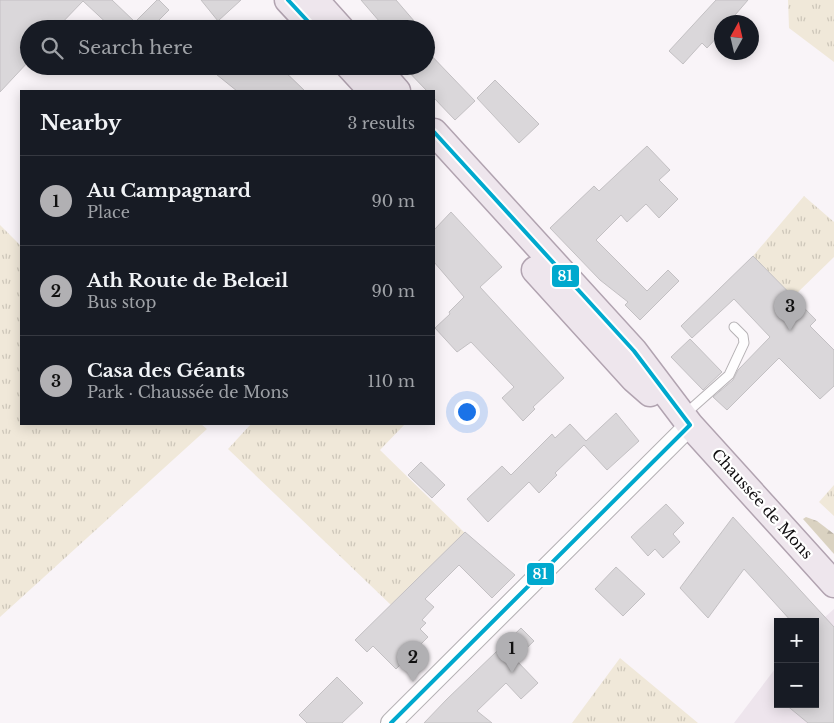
<!DOCTYPE html>
<meta charset="utf-8">
<style>
:root{--surface:#171b24;--page:#20242c;--text:#f1f3f6;--muted:#9ea1a6;--line:#363941;--accent:#b1b0b3}
body{margin:0;font-family:"Libre Baskerville",serif;background:var(--page);color:var(--text)}
.controls{position:absolute;right:15px;bottom:15px;display:grid;overflow:hidden;border-radius:0px;box-shadow:0 2px 12px #0003}
.controls button{width:45px;height:45px;display:grid;place-items:center;padding:0;border:0;border-bottom:1px solid var(--line);background:var(--surface);color:var(--text);font:25px sans-serif}
.compass{position:absolute;left:714px;top:15px;width:45px;height:45px;border-radius:50%;background:var(--surface);box-shadow:0 2px 12px #0003;rotate:8deg}
.you{position:absolute;left:466px;top:411px;width:18px;height:18px;margin:-12px;border:4px solid #fff;border-radius:50%;background:#1a73e8;box-shadow:0 0 0 8px #1a73e833}
.badge{display:grid;place-items:center;width:32px;height:32px;border-radius:50%;background:var(--accent);color:#111;font-size:16px;font-weight:700}
.pin{position:absolute;translate:-50% -41px;filter:drop-shadow(0 1px 2px #0008)}
.pin::after{content:'';position:absolute;top:26px;width:18px;height:15px;background:inherit;clip-path:polygon(0 0,100% 0,50% 100%)}
.list{margin:0;padding:0;list-style:none}
h2{display:flex;justify-content:space-between;align-items:center;height:65px;margin:0;padding:0 20px;font-size:21px}
h2 small{font-size:16px;font-weight:400;color:var(--muted)}
.list li{display:grid;grid-template-columns:32px 1fr auto;gap:15px;align-items:center;box-sizing:border-box;height:90px;padding:0 20px;border-top:1px solid var(--line)}
.list b{display:block;font-size:19px;white-space:nowrap}
.list p{margin:0;font-size:16px;white-space:nowrap;color:var(--muted)}
.list em{font-size:16px;font-style:normal;color:var(--muted)}
.icon{flex:none;width:28px;height:28px;fill:none;stroke:currentColor;stroke-width:2;stroke-linecap:round;stroke-linejoin:round}
.map{position:relative;flex:none;width:834px;height:723px;overflow:hidden}
.search{position:absolute;background:var(--surface);box-shadow:0 2px 12px #0003;left:20px;top:20px;width:415px;height:55px;display:flex;align-items:center;gap:12px;box-sizing:border-box;padding:0 18px;border-radius:28px;color:var(--muted);font-size:19px}
.panel{position:absolute;background:var(--surface);box-shadow:0 2px 12px #0003;left:20px;top:90px;width:415px;height:335px;border-radius:0px}
.map>svg:first-child{display:block}
</style>
<div class="map">
<svg width="834" height="723" viewBox="0 0 834 723">
<defs>
<pattern id="grass-tufts" width="24" height="20" patternUnits="userSpaceOnUse" patternTransform="scale(1.25)"><rect width="24" height="20" fill="#f0e8d9"/><path d="M3 7l-1-3M5 7V3M7 7l1-3M15 17l-1-3M17 17v-4M19 17l1-3" fill="none" stroke="#cdc6b9"/></pattern>
<pattern id="forest-firs" width="22" height="20" patternUnits="userSpaceOnUse" patternTransform="scale(1.25)"><rect width="22" height="20" fill="#dad2c1"/><path d="M5 1l3.5 6h-7zM16 11l3.5 6h-7z" fill="#bab3a5"/></pattern>
</defs>
<rect width="100%" height="100%" fill="#f9f4f8"/>
<!-- built -->
<path fill="#eee5ed" d="M834,609v114h-100l44,-58v39h37v-78z"/>
<!-- grass -->
<path fill="url(#grass-tufts)" d="M788,0h46v62l-45,-34z
M804,196l30,26v35l-41,40 -40,-41z
M0,225l21,21v178h180l6,5 -207,188z
M251,424h154l-25,26 86,84 -75,71 -163,-156z
M834,485v31l-15,-14z
M620,658l78,65h-126z"/>
<!-- forest -->
<path fill="url(#forest-firs)" d="M806,517l11,4 17,13v20l-31,-35z"/>
<!-- building -->
<path fill="#dad7da" stroke="#c3c0c3" d="M0,0h112l23,22 22,-22h2l10,10 -19,19h-37l-30,-28 -27,28h-27v32l-29,31z
M201,0h40l-23,21z
M361,0h35l25,29h-35z
M716,0h32l-19,22h-7v10l-15,16 -5,-5 -19,21 -14,-13z
M426,50l49,51 -20,19 -21,-22v-7h-7l-24,-25h23z
M206,66h73l26,25h-68z
M495,80l44,44 -20,19 -42,-45z
M647,146l23,24 -11,10 19,19 -19,19 -13,-14 -19,18 -6,-7 -25,25 51,51 21,-21 11,11 -39,39 -15,-15 3,-3 -28,-22 -50,-52 44,-42 5,5z
M451,212l51,55 -22,20 84,91 -31,29 2,2 -12,12 -21,-23 12,-11 -43,-45 -14,10 -22,-24 15,-14 -1,-2 15,-15 -30,-35v-32z
M753,256l63,64 -6,6 24,24v36l-14,13 -41,-41 -52,52 -14,-13 20,-17 5,-10 32,-33 -36,-38 -42,39 -11,-12z
M690,339l32,33 -19,18 -32,-33z
M616,413l23,28 -32,29 -23,-25 -29,28 2,2 -18,18 -10,-11 -41,40 -21,-23 35,-33 9,9 41,-41 3,4 15,-14 16,17z
M421,462l24,23 -13,13 -24,-23z
M666,504l18,19 -11,11 7,8 -17,16 -8,-9 -7,7 -17,-19z
M733,517l101,110v96h-26l-23,-19h30v-82h-23l-48,-53 -36,49 -28,-30z
M465,532l50,43 -23,23 -33,-33 -34,34 9,8 -12,13 4,3 -6,6 8,8 -32,32 -23,-23 -6,6 -12,-12z
M616,567l29,27 -22,22 -28,-27z
M521,628l13,13 -19,18 23,24 -17,16 -15,-16 -29,28 15,12h-68l23,-24z
M337,677l26,26 -21,20h-35l-8,-8z"/>
<g fill="none" stroke-linecap="round" stroke-linejoin="round">
<!-- service casing -->
<g stroke="#b5b1b4" stroke-width="11">
<path id="service" d="M684,415l45,-40 15,-32 -1,-7 -9,-9"/>
</g>
<!-- tertiary casing -->
<g stroke="#b5b1b4" stroke-width="22">
<path id="tertiary" d="M391,723l299,-298"/>
</g>
<!-- primary casing -->
<g stroke="#b1a3b0" stroke-width="29">
<path id="primary" d="M288,0l27,29
M315,0l26,29
M349,66l23,25
M375,66l22,25
M434,132l200,219 56,74 144,159
M535,270l99,109 16,14"/>
</g>
<!-- service -->
<use href="#service" stroke="#fefdfe" stroke-width="9"/>
<!-- tertiary -->
<use href="#tertiary" stroke="#fefdfe" stroke-width="20"/>
<!-- primary -->
<use href="#primary" stroke="#eee6ed" stroke-width="26"/>
<!-- bus-1 casing -->
<g stroke="#fff" stroke-width="8">
<path id="bus-1" d="M288,0l27,29
M434,132l200,219 56,74
M391,723l299,-298"/>
</g>
<!-- bus-1 -->
<use href="#bus-1" stroke="#00a9ce" stroke-width="4"/>
</g>
<g text-anchor="middle" stroke-width="4.5" stroke-linejoin="round" paint-order="stroke">
<!-- street labels -->
<g font-size="15" fill="#100e10" stroke="#fff">
<text transform="translate(762 504) rotate(48)" y="5">Chaussée de Mons</text>
</g>
</g>
<g stroke="#fff" stroke-width="2">
<rect x="551" y="264" width="29" height="24" rx="5" fill="#00a9ce"/>
<rect x="526" y="562" width="29" height="24" rx="5" fill="#00a9ce"/>
</g>
<g font-size="14" text-anchor="middle" font-weight="bold" fill="#fff">
<text x="565" y="281">81</text>
<text x="540" y="579">81</text>
</g>
</svg>
<div class="controls">
<button>+</button>
<button>−</button>
</div>
<svg class="compass" viewBox="-18 -18 36 36"><path d="M0-13l5 13h-10z" fill="#e53935"/><path d="M0 13l5-13h-10z" fill="#9ea1a6"/></svg>
<div class="you"></div>
<div class="pin badge" style="left:512px;top:673px">1</div>
<div class="pin badge" style="left:413px;top:682px">2</div>
<div class="pin badge" style="left:790px;top:331px">3</div>
<div class="search"><svg class="icon" aria-label="search" viewBox="0 0 24 24"><circle cx="10" cy="10" r="6"/><path d="M15 15l6 6"/></svg>Search here</div>
<section class="panel">
<h2>Nearby<small>3 results</small></h2>
<ul class="list">
<li><span class="badge">1</span><div><b>Au Campagnard</b><p>Place</p></div><em>90 m</em></li>
<li><span class="badge">2</span><div><b>Ath Route de Belœil</b><p>Bus stop</p></div><em>90 m</em></li>
<li><span class="badge">3</span><div><b>Casa des Géants</b><p>Park · Chaussée de Mons</p></div><em>110 m</em></li>
</ul>
</section>
</div>
